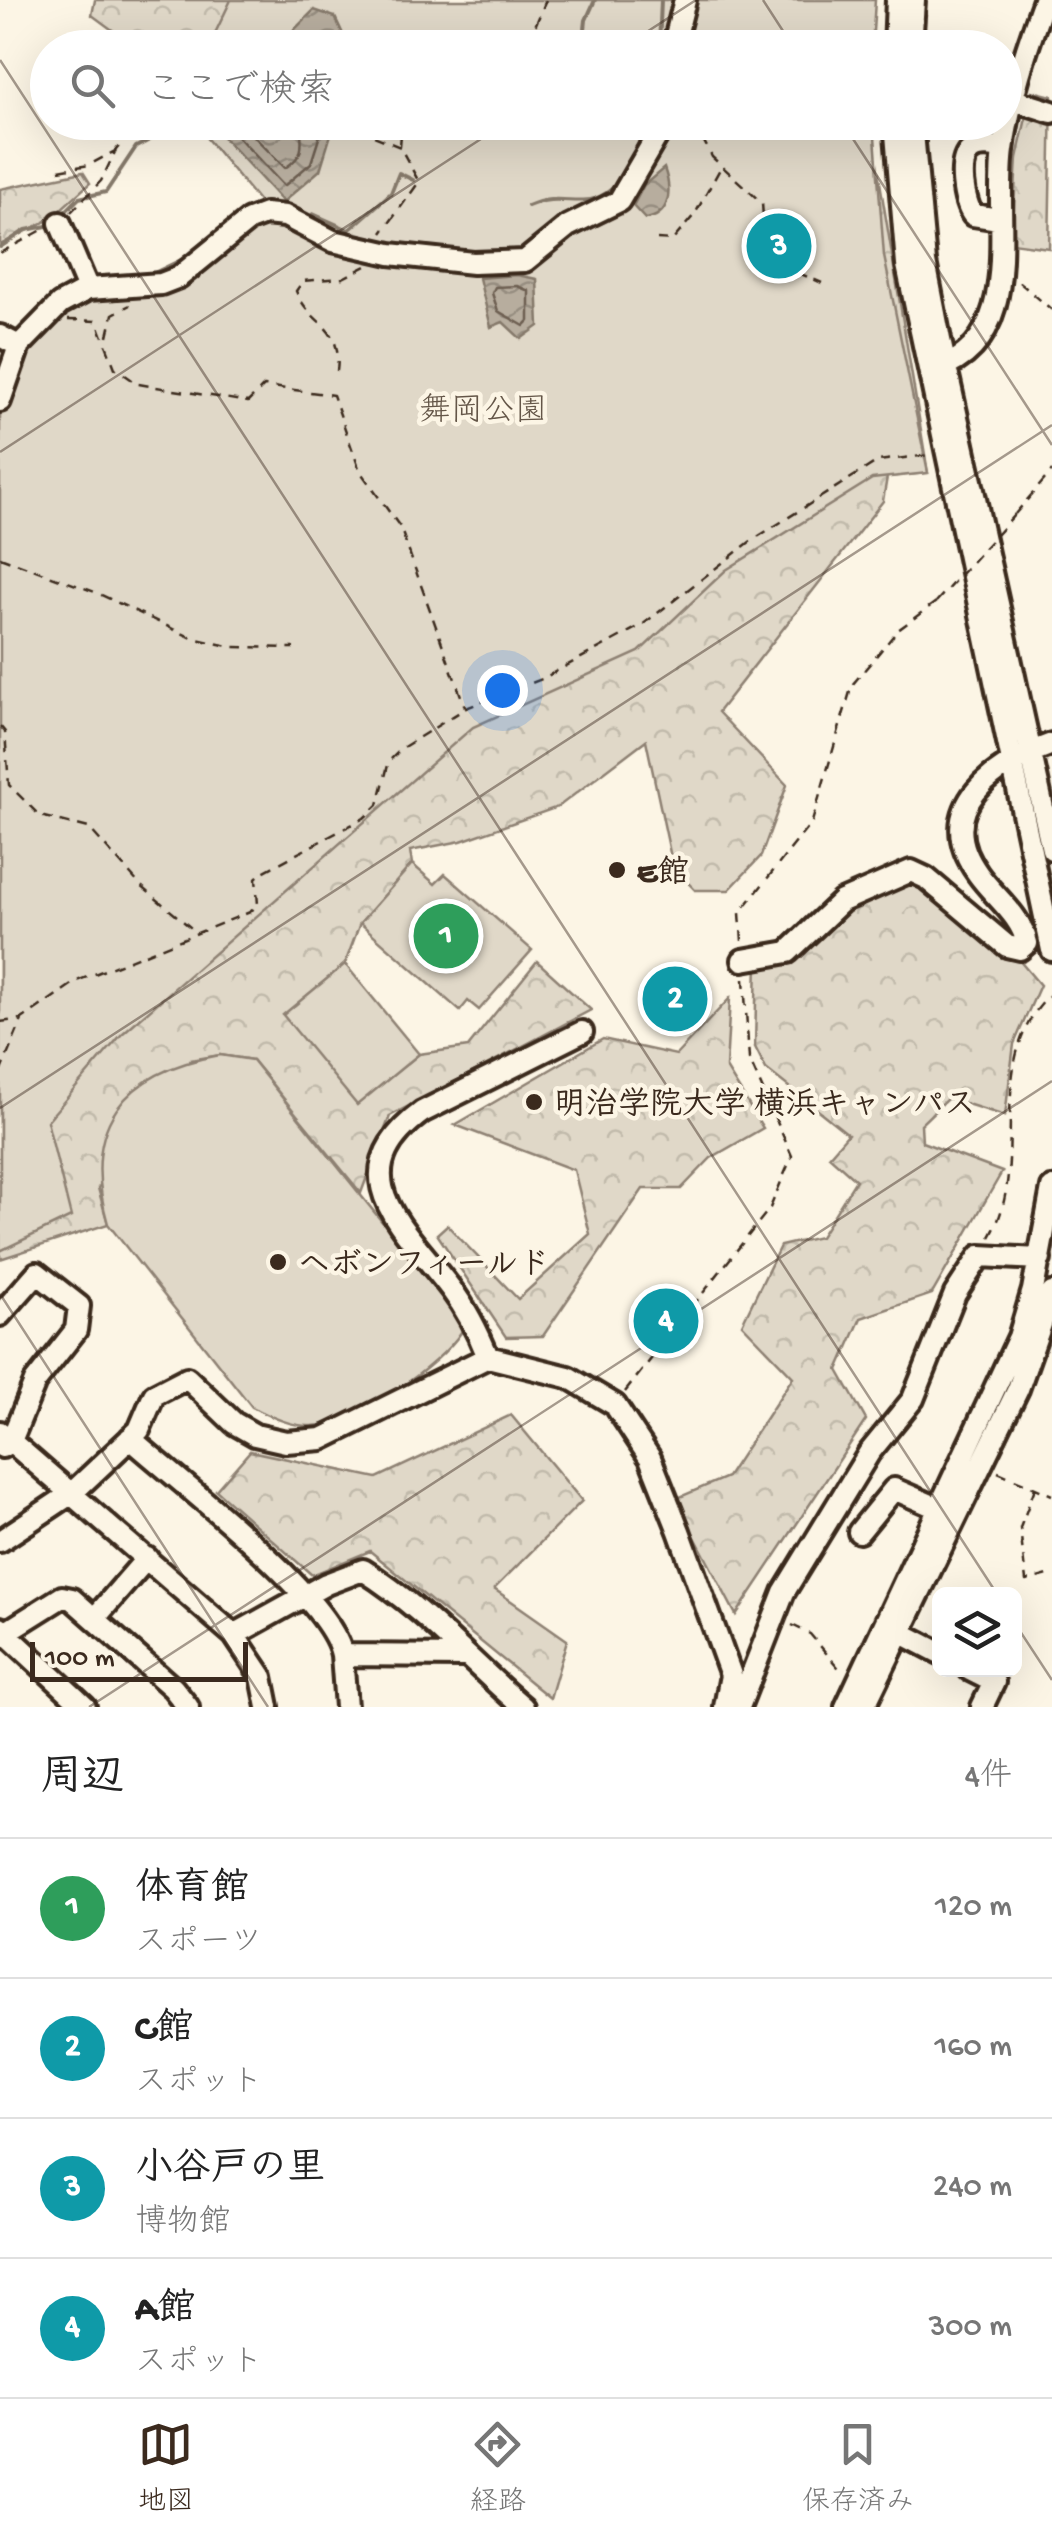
<!DOCTYPE html>
<html lang="ja">
<meta charset="utf-8">
<style>
:root{--surface:#fff;--page:#f6f6f6;--text:#222;--muted:#767676;--line:#e0e0e0;--accent:#3b2a1e}
body{margin:0;font-family:"Gochi Hand","Klee One",sans-serif;background:var(--page);color:var(--text)}
.controls{position:absolute;right:30px;bottom:30px;display:grid;overflow:hidden;border-radius:15px;box-shadow:0 10px 40px #0002}
.controls button{width:90px;height:90px;display:grid;place-items:center;padding:0;border:0;border-bottom:2px solid var(--line);background:var(--surface);color:var(--text);font:50px sans-serif}
.scale{position:absolute;left:30px;bottom:25px;width:218px;box-sizing:border-box;padding-left:10px;border:5px solid #3b2a1e;border-top:0;font-size:28px;line-height:35px;white-space:nowrap;color:#3b2a1e;-webkit-text-stroke:8px #fcf5e5;paint-order:stroke}
.you{position:absolute;left:502px;top:690px;width:35px;height:35px;margin:-25px;border:8px solid #fff;border-radius:50%;background:#1a73e8;box-shadow:0 0 0 15px #1a73e833}
.badge{display:grid;place-items:center;width:65px;height:65px;border-radius:50%;background:var(--accent);color:#fff;font-size:32px;font-weight:700}
.pin{position:absolute;translate:-50% -50%;border:5px solid #fff;box-shadow:0 2px 10px #0006}
.list{margin:0;padding:0;list-style:none}
h2{display:flex;justify-content:space-between;align-items:center;height:130px;margin:0;padding:0 40px;font-size:42px}
h2 small{font-size:32px;font-weight:400;color:var(--muted)}
.list li{display:grid;grid-template-columns:65px 1fr auto;gap:30px;align-items:center;box-sizing:border-box;height:140px;padding:0 40px;border-top:2px solid var(--line)}
.list b{display:block;font-size:38px;white-space:nowrap}
.list p{margin:0;font-size:32px;white-space:nowrap;color:var(--muted)}
.list em{font-size:32px;font-style:normal;color:var(--muted)}
.icon{flex:none;width:55px;height:55px;fill:none;stroke:currentColor;stroke-width:2;stroke-linecap:round;stroke-linejoin:round}
.map{position:relative;flex:none;width:1052px;height:1707px;overflow:hidden}
.search{position:absolute;background:var(--surface);box-shadow:0 10px 40px #0002;left:30px;right:30px;top:30px;height:110px;display:flex;align-items:center;gap:25px;box-sizing:border-box;padding:0 35px;border-radius:55px;color:var(--muted);font-size:38px}
.sheet{height:690px;background:var(--surface)}
nav{display:flex;justify-content:space-around;align-items:center;box-sizing:border-box;height:140px;border-top:2px solid var(--line);background:var(--surface);font-size:28px;color:var(--muted)}
nav a{display:grid;justify-items:center;gap:5px}
nav .on{color:var(--accent)}
.map>svg:first-child{display:block}
</style>
<div class="map">
<svg width="1052" height="1707" viewBox="0 0 1052 1707">
<defs>
<pattern id="forest-crowns" width="20" height="18" patternUnits="userSpaceOnUse" patternTransform="scale(2.5)"><rect width="20" height="18" fill="#e0d8c8"/><path d="M2 6a3 3 0 1 1 6 0M12 15a3 3 0 1 1 6 0" fill="none" stroke="#c1baab"/></pattern>
<pattern id="water-waves" width="16" height="10" patternUnits="userSpaceOnUse" patternTransform="scale(2.5)"><rect width="16" height="10" fill="#b7ad9e"/><path d="M0 5q4-4 8 0t8 0" fill="none" stroke="#968d80"/></pattern>
</defs>
<rect width="100%" height="100%" fill="#fcf5e5"/>
<filter id="ink" filterUnits="userSpaceOnUse"><feTurbulence type="fractalNoise" baseFrequency=".01" numOctaves="2"/><feDisplacementMap in="SourceGraphic" scale="20" xChannelSelector="R" yChannelSelector="G"/><feConvolveMatrix kernelMatrix="1 2 1 2 8 2 1 2 1" color-interpolation-filters="sRGB"/></filter>
<g filter="url(#ink)">
<!-- forest -->
<path fill="url(#forest-crowns)" stroke="#8e8173" stroke-width="2.5" d="M95,0h166l-15,47h-117l-3,-7 -34,-25z
M1032,91l20,5 -3,152 -37,-5 5,-85z
M875,152l53,321 -41,4 -4,24 -165,211 69,73 -26,71 -32,34h-34l-22,-23 -27,-127 -88,67 -97,34 -51,10 2,13 -52,59 -15,41 -61,51 73,89 62,-50 49,-7 69,-86 54,49 -201,106 -29,77 -109,-133 -32,-5 -29,5 -93,128 10,36 -108,35v-339z
M83,172l7,11 -40,36 -50,26v-56z
M911,871l96,75 33,39 -26,59 -9,72 -57,-18 -27,26 1,18 80,30 -70,122 -71,24 -23,52 28,50 -130,195 -61,-116 52,-22 66,-100 -51,-53 38,-78 40,-9 36,-57 -27,-24 19,-22 -82,-65 -11,-22 2,-88 31,-7 54,-51z
M730,998l-4,70 37,60 -52,30 -30,31h-38l-100,147 -37,1 -69,-103 10,-9 71,74 72,-65 -16,-64 -119,-45 148,-86 73,16z
M511,1415l71,86 -88,88 73,51 -17,58 -180,-147 -58,24 -96,-85 34,-39 127,27z"/>
<!-- green -->
<path fill="#e0d8c8" stroke="#8e8173" stroke-width="2.5" d="M231,0h644l-3,47 -664,1z
M194,123h680l10,133 44,217 -56,6 -146,91 -87,82 -166,75 -351,307 -75,87 24,96 -71,34v-840l23,-63 37,-38 25,-12 74,-7 107,-81z
M412,864l23,20 10,-10 87,76 -53,60 -11,-9 -8,10 -100,-88z
M345,964l74,90 -62,51 -74,-90z
M220,1055l32,5 205,255 5,16c-23,36 -106,93 -150,95 -21,1 -42,-10 -60,-19l-144,-183c-28,-98 14,-152 112,-169z"/>
<!-- water -->
<path fill="url(#water-waves)" stroke="#85796b" stroke-width="2.5" d="M314,10l21,7 14,30h-72z
M210,123h105l17,8 -12,39 -37,32z
M664,168c8,22 7,48 -19,51l-12,-13 11,-21z
M517,275l20,4 2,47 -18,13 -18,-17 -12,5 -12,-49z"/>
<g fill="none" stroke-linecap="round" stroke-linejoin="round">
<!-- shore -->
<path stroke="#6d5e51" stroke-width="2.5" d="M224,122l60,64 27,-23 8,-25 -6,-16
M240,122l45,46c21,-13 17,-24 15,-46
M517,286l12,5v30l-5,5 -26,-15 -6,-18 3,-6z"/>
<!-- stream -->
<path stroke="#85796b" stroke-width="4" d="M583,48l3,-28 9,-20
M659,48l2,-48
M637,152l6,-30
M528,206c39,-18 58,12 92,-25
M313,214l36,16 42,-37 8,-20 14,7
M62,215l17,-17 27,-6 30,-45 44,-23
M0,247l26,-17 26,-5
M150,275l31,-15"/>
<!-- minor casing -->
<g stroke="#3b2a1e" stroke-width="28">
<path id="minor" d="M673,48l12,-48
M895,48l2,-48
M911,48l3,-48
M1014,100l38,12
M895,122l12,143 145,685
M912,122l13,140 15,78 112,509
M999,219l-26,-4c-9,-12 -16,-53 -3,-64 9,-8 23,-4 33,-3
M60,223l28,66
M0,336l19,10
M936,370c91,-31 57,-147 67,-220 6,-50 24,-103 41,-150
M0,401l19,-55 41,-42 28,-15 73,-5 18,-7 70,-57 16,-6 20,2 48,25 57,13 83,9 52,-2 43,-35 51,-25 46,-79
M743,960l45,-8 54,-51 69,-30 15,7 81,68 13,3 7,-6c-7,-29 -32,-45 -49,-69 -49,-67 19,-110 74,-130
M0,1315l37,-42 42,33 -3,24 -41,52 -24,59 -9,6
M488,1357c-10,-25 -21,-47 -37,-68 -45,-60 -116,-113 -29,-177l160,-80
M0,1432l234,203 28,42 6,30
M130,1438c49,44 201,159 212,217
M859,1532l35,-43 46,20
M0,1541l72,-48 67,-63 15,-35 33,-17 47,45 21,12 31,7 36,-3 166,-82 80,20 47,28 35,53 29,73 52,144 -6,32
M95,1618l52,-60
M890,1627l50,26
M0,1628l85,79
M234,1635l92,-51 37,-14c61,38 106,91 160,137
M0,1636l62,-39 10,2 101,89 15,19
M970,1670l24,12 -12,25
M346,1707l-4,-52 122,1
M739,1707l45,-115 85,-139 44,-54 42,-105 25,-38 60,3
M846,1707l173,-370 14,-47 19,-102
M864,1707l154,-318 34,-96"/>
</g>
<!-- path -->
<path stroke="#3b2a1e" stroke-width="2.5" stroke-dasharray="10 8" stroke-linecap="butt" d="M508,48l28,-24 10,-24
M341,122l59,25 19,35 -37,51
M694,122l18,35 50,46 4,56 56,24
M400,146l2,-24
M59,170l30,-5 26,-14
M71,212l30,-31 15,-31 22,-28
M657,239l16,1 22,-26 26,-47
M0,253l44,-24
M1019,282l33,28
M68,320l29,1 18,47 23,16 110,18 16,-16 69,9 27,76 40,56 65,180
M108,336l5,-22 17,-9
M337,371c6,-47 -26,-44 -41,-80l7,-10 40,-3 23,-12
M1015,514l37,-43
M0,557l95,35 97,46 41,9 61,1
M0,726l5,6 4,53 31,31 49,12 51,57 56,47
M742,941l-2,-28 72,-91 40,-137 46,-55 38,-28
M0,1022l22,-3 55,-38 173,-69 8,-7 -2,-27 5,-5 103,-55 14,-13 11,-44 13,-13 64,-40 76,-29 100,-54 109,-84 127,-80 52,-6
M0,1073l22,-53
M990,1237c43,-73 -10,-177 62,-244
M625,1392l145,-184 22,-52 -43,-97 -5,-80
M998,1472l54,23
M1035,1488l-15,40 6,53 26,-7
M792,1625l18,9 33,39"/>
<!-- minor -->
<use href="#minor" stroke="#fcf5e5" stroke-width="20"/>
<!-- path-bridge -->
<path stroke="#3b2a1e" stroke-width="2.5" stroke-dasharray="10 8" stroke-linecap="butt" d="M936,602l79,-88"/>
</g>
</g>
<!-- ticks -->
<path fill="none" stroke="#3b2a1e" stroke-width="2.5" stroke-opacity="0.45" d="M763,0l31,48M622,48l74,-48M0,60l997,1534M842,122l210,323M0,452l507,-330M0,1108l1052,-683M0,1294l268,413M1014,1622l38,58M89,1707l963,-626"/>
<!-- markers -->
<g fill="#3b2a1e" stroke="#fcf5e5" stroke-width="4">
<circle cx="617" cy="870" r="10"/>
<circle cx="534" cy="1102" r="10"/>
<circle cx="278" cy="1262" r="10"/>
</g>
<g text-anchor="middle" stroke-width="9" stroke-linejoin="round" paint-order="stroke">
<!-- park labels -->
<g font-size="32" fill="#645648" stroke="#fcf5e5">
<text x="483" y="419">舞岡公園</text>
</g>
<!-- poi labels -->
<g font-size="32" font-weight="bold" fill="#3b2a1e" stroke="#fcf5e5" text-anchor="start">
<text x="637" y="881">E館</text>
<text x="554" y="1113">明治学院大学 横浜キャンパス</text>
<text x="298" y="1273">ヘボンフィールド</text>
</g>
</g>
</svg>
<div class="controls">
<button><svg class="icon" aria-label="layers" viewBox="0 0 24 24"><path d="M12 4l9 5-9 5-9-5zM3 14l9 5 9-5"/></svg></button>
</div>
<div class="scale">100 m</div>
<div class="you"></div>
<div class="pin badge" style="left:446px;top:936px;background:#2e9e5b">1</div>
<div class="pin badge" style="left:675px;top:999px;background:#0f9aa8">2</div>
<div class="pin badge" style="left:779px;top:246px;background:#0f9aa8">3</div>
<div class="pin badge" style="left:666px;top:1321px;background:#0f9aa8">4</div>
<div class="search"><svg class="icon" aria-label="search" viewBox="0 0 24 24"><circle cx="10" cy="10" r="6"/><path d="M15 15l6 6"/></svg>ここで検索</div>
</div>
<section class="sheet">
<h2>周辺<small>4件</small></h2>
<ul class="list">
<li><span class="badge" style="background:#2e9e5b">1</span><div><b>体育館</b><p>スポーツ</p></div><em>120 m</em></li>
<li><span class="badge" style="background:#0f9aa8">2</span><div><b>C館</b><p>スポット</p></div><em>160 m</em></li>
<li><span class="badge" style="background:#0f9aa8">3</span><div><b>小谷戸の里</b><p>博物館</p></div><em>240 m</em></li>
<li><span class="badge" style="background:#0f9aa8">4</span><div><b>A館</b><p>スポット</p></div><em>300 m</em></li>
</ul>
</section>
<nav>
<a class="on"><svg class="icon" aria-label="map" viewBox="0 0 24 24"><path d="M3 6l6-2 6 2 6-2v14l-6 2-6-2-6 2zM9 4v14M15 6v14"/></svg>地図</a>
<a><svg class="icon" aria-label="directions" viewBox="0 0 24 24"><path d="M12 3l9 9-9 9-9-9zM9 14v-3h6M13 9l2 2-2 2"/></svg>経路</a>
<a><svg class="icon" aria-label="saved" viewBox="0 0 24 24"><path d="M7 4h10v16l-5-4-5 4z"/></svg>保存済み</a>
</nav>
